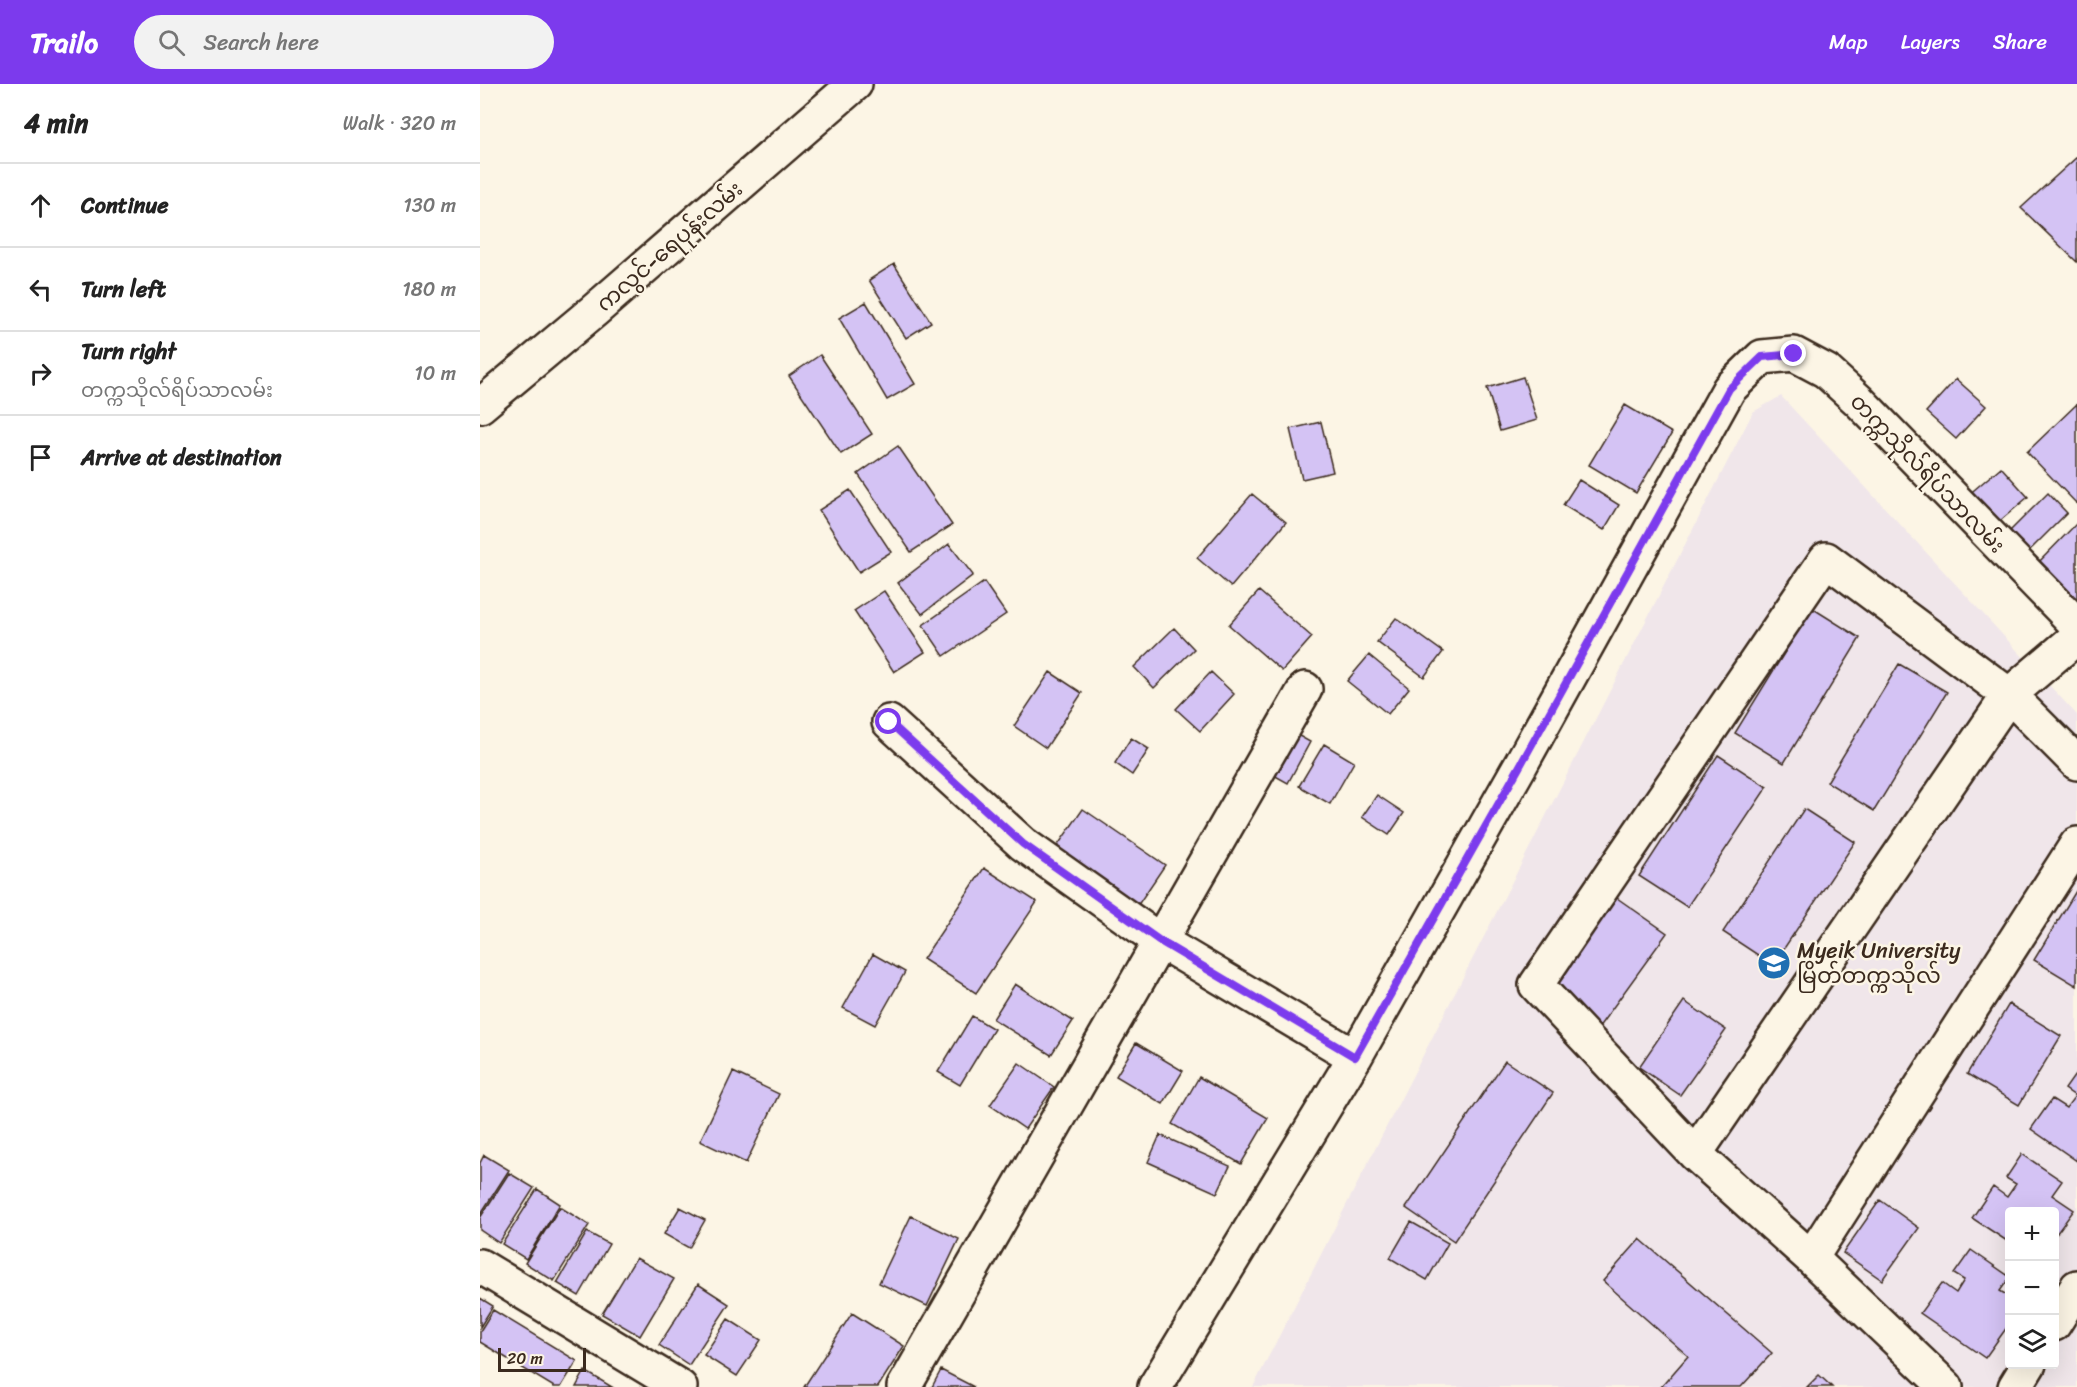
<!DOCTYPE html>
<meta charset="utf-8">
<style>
:root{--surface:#fff;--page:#f2f2f2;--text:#222;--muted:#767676;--line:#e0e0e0;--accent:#7c3aed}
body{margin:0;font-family:Sriracha,"Noto Sans Myanmar",sans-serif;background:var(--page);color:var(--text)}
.controls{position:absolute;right:18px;bottom:18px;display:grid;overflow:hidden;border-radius:6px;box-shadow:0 6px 24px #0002}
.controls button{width:54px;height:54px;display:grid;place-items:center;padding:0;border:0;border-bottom:2px solid var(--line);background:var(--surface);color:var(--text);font:30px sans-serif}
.scale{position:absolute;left:18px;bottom:15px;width:88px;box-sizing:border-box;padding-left:6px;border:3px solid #3b2a1e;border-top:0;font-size:16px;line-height:21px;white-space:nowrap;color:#3b2a1e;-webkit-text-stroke:4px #fcf5e5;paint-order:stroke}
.stop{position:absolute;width:18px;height:18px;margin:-14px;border:4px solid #7c3aed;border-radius:50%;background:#fff}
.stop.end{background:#7c3aed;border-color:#fff;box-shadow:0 2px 6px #0008}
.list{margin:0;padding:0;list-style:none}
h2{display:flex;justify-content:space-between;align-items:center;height:78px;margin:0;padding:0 24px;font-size:26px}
h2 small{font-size:20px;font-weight:400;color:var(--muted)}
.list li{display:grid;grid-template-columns:39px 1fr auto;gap:18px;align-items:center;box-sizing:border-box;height:84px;padding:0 24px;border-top:2px solid var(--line)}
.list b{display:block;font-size:22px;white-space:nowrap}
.list p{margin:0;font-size:20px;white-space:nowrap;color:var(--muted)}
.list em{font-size:20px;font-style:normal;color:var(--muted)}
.icon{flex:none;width:33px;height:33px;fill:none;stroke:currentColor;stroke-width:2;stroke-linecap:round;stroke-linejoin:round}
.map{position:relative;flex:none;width:1597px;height:1303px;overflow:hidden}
header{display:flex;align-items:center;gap:36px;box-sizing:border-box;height:84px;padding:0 30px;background:var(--accent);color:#fff}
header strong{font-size:28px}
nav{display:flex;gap:33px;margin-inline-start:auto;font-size:21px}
.search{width:420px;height:54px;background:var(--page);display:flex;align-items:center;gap:15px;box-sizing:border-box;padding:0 21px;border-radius:33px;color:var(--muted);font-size:22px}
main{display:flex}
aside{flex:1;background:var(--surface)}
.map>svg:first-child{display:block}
</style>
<header>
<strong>Trailo</strong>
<div class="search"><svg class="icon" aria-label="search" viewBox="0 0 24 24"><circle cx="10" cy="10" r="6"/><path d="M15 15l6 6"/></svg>Search here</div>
<nav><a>Map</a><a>Layers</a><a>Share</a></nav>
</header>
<main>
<aside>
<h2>4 min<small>Walk · 320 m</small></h2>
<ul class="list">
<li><svg class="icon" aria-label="ahead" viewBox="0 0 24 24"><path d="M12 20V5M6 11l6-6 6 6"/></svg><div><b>Continue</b></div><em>130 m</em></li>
<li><svg class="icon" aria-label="left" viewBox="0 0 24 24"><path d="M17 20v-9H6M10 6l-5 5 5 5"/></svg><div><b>Turn left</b></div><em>180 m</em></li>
<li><svg class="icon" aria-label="right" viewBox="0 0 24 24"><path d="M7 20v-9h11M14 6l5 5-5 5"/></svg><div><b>Turn right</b><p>တက္ကသိုလ်ရိပ်သာလမ်း</p></div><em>10 m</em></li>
<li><svg class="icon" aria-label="arrive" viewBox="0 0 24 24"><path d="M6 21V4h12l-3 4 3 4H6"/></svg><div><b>Arrive at destination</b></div></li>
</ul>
</aside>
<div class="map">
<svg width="1597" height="1303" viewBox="0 0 1597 1303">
<rect width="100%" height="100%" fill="#fcf5e5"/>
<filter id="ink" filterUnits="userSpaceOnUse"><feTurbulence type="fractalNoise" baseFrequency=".0167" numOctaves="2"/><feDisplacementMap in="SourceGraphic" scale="12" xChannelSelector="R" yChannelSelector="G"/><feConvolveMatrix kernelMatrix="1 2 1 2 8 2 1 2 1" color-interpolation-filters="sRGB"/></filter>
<g filter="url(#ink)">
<!-- built -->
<path fill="#f0e6ea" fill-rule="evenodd" d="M1301,312l296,319v672h-824l500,-975zM1530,1128h44v152h-44z"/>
<!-- building -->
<path fill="#d4c3f4" stroke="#3b2a1e" stroke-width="1.5" d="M1597,73v105l-56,-54z
M414,180l37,58 -25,16 -37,-58z
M386,218l49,82 -28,16 -48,-82z
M340,271l52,79 -31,20 -52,-78z
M1043,293l14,43 -37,11 -13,-43z
M1476,295l30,27 -30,33 -30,-27z
M1597,320v100l-50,-52z
M1145,321l47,28 -36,60 -47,-28z
M841,338l12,50 -31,7 -12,-50z
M418,362l54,79 -41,27 -53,-78z
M1521,383l27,30 -34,29 -27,-30z
M1099,396l40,25 -15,25 -41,-25z
M370,406l41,62 -32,20 -40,-62z
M1568,409l19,20 -42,42 -19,-20z
M772,410l34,28 -55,65 -34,-29z
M1597,439v80l-42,-37z
M469,460l24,31 -51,39 -24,-31z
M504,498l22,32 -62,42 -21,-31z
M404,507l41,61 -31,20 -40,-61z
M779,507l53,46 -30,34 -53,-46z
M1332,524l48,30 -76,125 -49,-30z
M916,534l47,34 -19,25 -47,-35z
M694,544l20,21 -40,39 -20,-21z
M889,571l40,33 -21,26 -41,-33z
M1419,580l48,28 -73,119 -47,-29z
M570,588l32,21 -36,55 -32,-22z
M731,588l23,22 -34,37 -24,-22z
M812,648l18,10 -22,41 -18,-10z
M651,654l18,11 -17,26 -17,-12z
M844,660l30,18 -24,42 -31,-18z
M1238,671l49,32 -80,120 -48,-31z
M897,711l27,18 -15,22 -27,-18z
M603,725l82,56 -40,59 -83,-56z
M1324,725l51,33 -82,123 -50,-33z
M504,784l53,34 -61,91 -53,-34z
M1596,807h1v95l-43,-26z
M1137,814l50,35 -79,109 -50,-36z
M393,870l32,18 -30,53 -32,-17z
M535,900l58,37 -22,34 -58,-36z
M1204,917l42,29 -46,65 -41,-28z
M1529,920l52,32 -42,69 -52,-31z
M492,932l22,13 -34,56 -22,-13z
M656,959l47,28 -20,33 -47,-28z
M1025,977l48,32 -99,148 -48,-33z
M539,979l35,24 -29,42 -35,-24z
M253,988l46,22 -33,69 -46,-22z
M1597,988v89l-46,-32 21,-30 14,9 9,-12 -10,-7z
M719,993l69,41 -27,46 -69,-40z
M680,1051l70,31 -13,27 -69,-31z
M1542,1070l40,27 -10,14 22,15 -20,27v-25h-44v31l-38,-25 21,-31 14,10 9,-13 -10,-6z
M4,1071l25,15 -29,45v-52z
M29,1089l25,15 -35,55 -19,-13v-12z
M57,1105l23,15 -34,55 -24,-15z
M1400,1116l39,28 -37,52 -39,-27z
M80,1123l29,18 -35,56 -29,-18z
M200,1123l25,13 -16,28 -25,-14z
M431,1132l48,23 -32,67 -48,-23z
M931,1138l37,21 -21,37 -37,-22z
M107,1148l22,12 -30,52 -22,-13z
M1160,1155l132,114 -31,34h-80l27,-31 -85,-75z
M1491,1166l39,27 -10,14 10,6v26l-25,35 -65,-45 22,-30 14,10 8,-13 -10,-6z
M156,1174l38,21 -34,57 -38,-22z
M218,1200l31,20 -40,61 -30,-20z
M0,1214l13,8 -13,21z
M13,1226l84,51 -16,26h-7l-74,-45v-11z
M372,1229l52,33 -26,41h-74z
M248,1235l33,21 -24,36 -33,-21z
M461,1286l33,17h-42z
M105,1287l27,16h-36z
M1339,1291l13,12h-25z"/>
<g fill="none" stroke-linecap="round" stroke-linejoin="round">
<!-- minor casing -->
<g stroke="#3b2a1e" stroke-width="38">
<path id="minor" d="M0,322l115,-96 260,-226
M409,638l134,122 137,97 195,116
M1215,1070l314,-459 68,-58
M1331,1174l266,-414
M0,1182l200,121
M1574,1240l23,-37
M424,1303l401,-698
M675,1303l200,-330 166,-293 208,-375 33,-32 32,-3 32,17 33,30 218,224
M1466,1303l-135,-129 -116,-104 -159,-169 290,-426 183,136 68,68
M1535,1303l14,-23"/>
</g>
<!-- minor -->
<use href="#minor" stroke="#fcf5e5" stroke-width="33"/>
</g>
</g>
<g fill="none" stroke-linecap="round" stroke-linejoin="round" filter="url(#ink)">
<!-- route -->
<path stroke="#7c3aed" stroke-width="8" d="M409,638l134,122 137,97 195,116 166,-293 208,-375 33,-32 32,-3"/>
</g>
<!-- icons -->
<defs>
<g id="university-disc" transform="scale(1.725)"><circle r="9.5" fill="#1f6fb2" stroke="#fcf5e5"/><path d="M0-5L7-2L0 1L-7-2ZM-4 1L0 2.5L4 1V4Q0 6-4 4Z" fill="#fff"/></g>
</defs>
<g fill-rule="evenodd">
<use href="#university-disc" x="1294" y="879"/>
</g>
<g text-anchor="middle" stroke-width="5" stroke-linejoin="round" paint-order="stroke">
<!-- street labels -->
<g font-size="22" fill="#3b2a1e" stroke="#fcf5e5">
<text transform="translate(189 162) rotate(-41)" y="8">ကလွင်-ရေပုန်းလမ်း</text>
<text transform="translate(1448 389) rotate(46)" y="8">တက္ကသိုလ်ရိပ်သာလမ်း</text>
</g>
<!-- poi labels -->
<g font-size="22" fill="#3b2a1e" stroke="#fcf5e5" text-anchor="start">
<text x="1317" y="874">Myeik University<tspan x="1317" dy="25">မြိတ်တက္ကသိုလ်</tspan></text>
</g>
</g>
</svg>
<div class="controls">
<button>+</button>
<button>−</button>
<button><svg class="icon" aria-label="layers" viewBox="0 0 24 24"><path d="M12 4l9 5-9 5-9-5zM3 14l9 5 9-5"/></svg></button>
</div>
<div class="scale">20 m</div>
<div class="stop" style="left:409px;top:638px"></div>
<div class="stop end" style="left:1314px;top:270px"></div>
</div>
</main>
